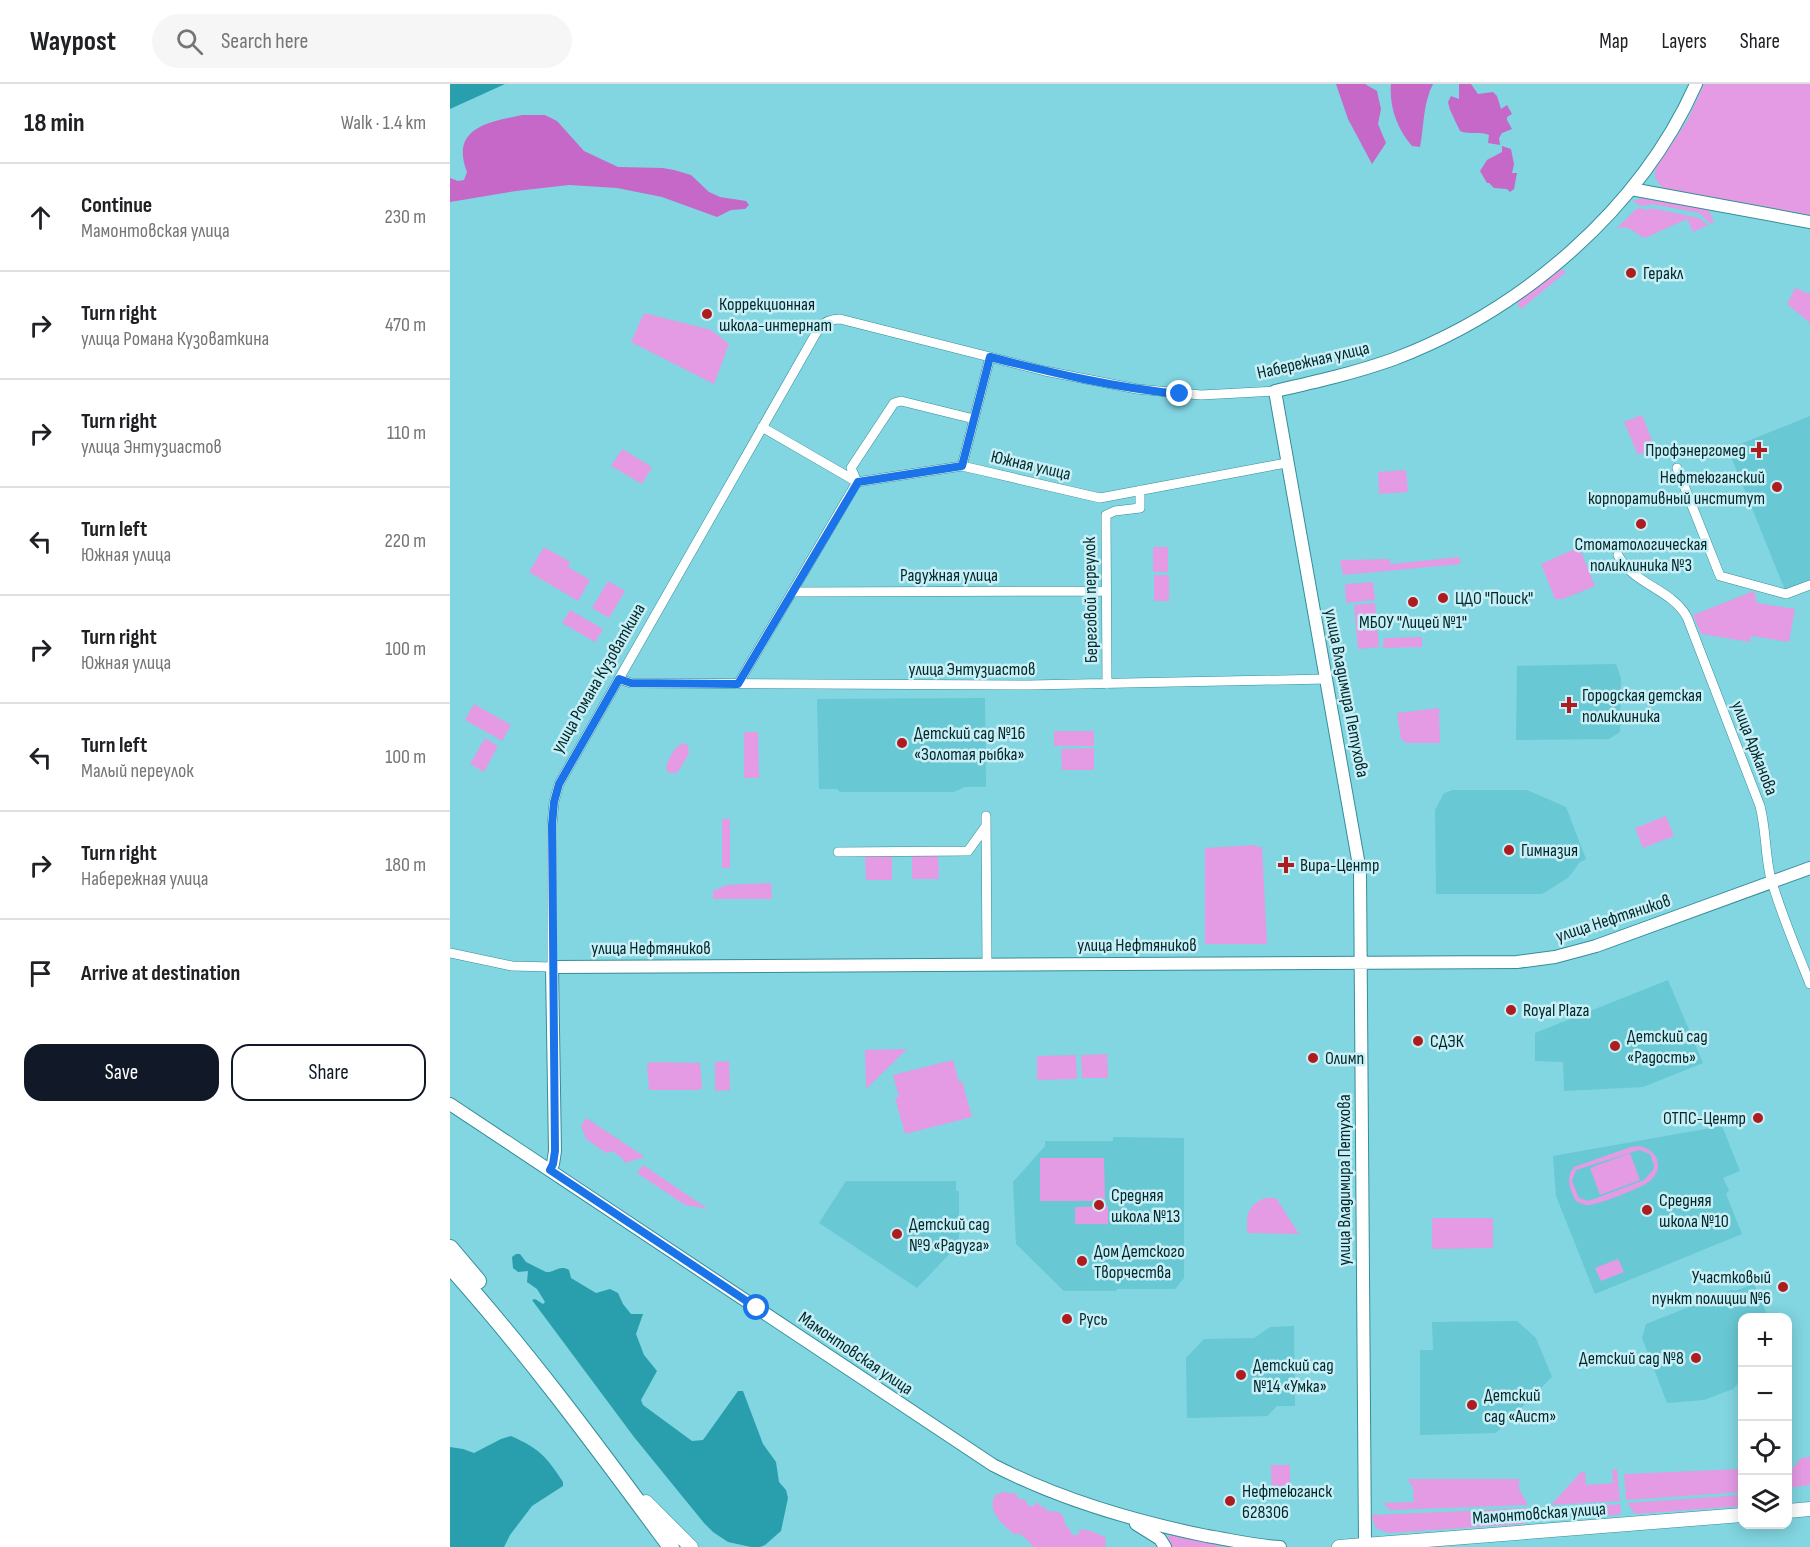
<!DOCTYPE html>
<meta charset="utf-8">
<style>
:root{--surface:#fff;--page:#f6f6f6;--text:#202124;--muted:#757577;--line:#e0e0e0;--accent:#111827}
body{margin:0;font-family:"Sofia Sans Condensed",sans-serif;background:var(--page);color:var(--text)}
.controls{position:absolute;right:18px;bottom:18px;display:grid;overflow:hidden;border-radius:12px;box-shadow:0 3px 15px #0003}
.controls button{width:54px;height:54px;display:grid;place-items:center;padding:0;border:0;border-bottom:2px solid var(--line);background:var(--surface);color:var(--text);font:30px sans-serif}
.stop{position:absolute;width:18px;height:18px;margin:-14px;border:4px solid #1a73e8;border-radius:50%;background:#fff}
.stop.end{background:#1a73e8;border-color:#fff;box-shadow:0 2px 6px #0008}
.list{margin:0;padding:0;list-style:none}
h2{display:flex;justify-content:space-between;align-items:center;height:78px;margin:0;padding:0 24px;font-size:26px}
h2 small{font-size:20px;font-weight:400;color:var(--muted)}
.list li{display:grid;grid-template-columns:39px 1fr auto;gap:18px;align-items:center;box-sizing:border-box;height:108px;padding:0 24px;border-top:2px solid var(--line)}
.list b{display:block;font-size:22px;white-space:nowrap}
.list p{margin:0;font-size:20px;white-space:nowrap;color:var(--muted)}
.list em{font-size:20px;font-style:normal;color:var(--muted)}
.actions{display:flex;gap:12px;padding:18px 24px}
.actions a{flex:1;padding:14px 0;border:2px solid var(--accent);border-radius:18px;text-align:center;font-size:21px;color:var(--accent)}
.actions .main{background:var(--accent);color:#fff}
.icon{flex:none;width:33px;height:33px;fill:none;stroke:currentColor;stroke-width:2;stroke-linecap:round;stroke-linejoin:round}
.map{position:relative;flex:none;width:1360px;height:1463px;overflow:hidden}
header{display:flex;align-items:center;gap:36px;box-sizing:border-box;height:84px;padding:0 30px;background:var(--surface);border-bottom:2px solid var(--line)}
header strong{font-size:28px}
nav{display:flex;gap:33px;margin-inline-start:auto;font-size:21px}
.search{width:420px;height:54px;background:var(--page);display:flex;align-items:center;gap:15px;box-sizing:border-box;padding:0 21px;border-radius:33px;color:var(--muted);font-size:22px}
main{display:flex}
aside{flex:1;background:var(--surface)}
.map>svg:first-child{display:block}
</style>
<header>
<strong>Waypost</strong>
<div class="search"><svg class="icon" aria-label="search" viewBox="0 0 24 24"><circle cx="10" cy="10" r="6"/><path d="M15 15l6 6"/></svg>Search here</div>
<nav><a>Map</a><a>Layers</a><a>Share</a></nav>
</header>
<main>
<aside>
<h2>18 min<small>Walk · 1.4 km</small></h2>
<ul class="list">
<li><svg class="icon" aria-label="ahead" viewBox="0 0 24 24"><path d="M12 20V5M6 11l6-6 6 6"/></svg><div><b>Continue</b><p>Мамонтовская улица</p></div><em>230 m</em></li>
<li><svg class="icon" aria-label="right" viewBox="0 0 24 24"><path d="M7 20v-9h11M14 6l5 5-5 5"/></svg><div><b>Turn right</b><p>улица Романа Кузоваткина</p></div><em>470 m</em></li>
<li><svg class="icon" aria-label="right" viewBox="0 0 24 24"><path d="M7 20v-9h11M14 6l5 5-5 5"/></svg><div><b>Turn right</b><p>улица Энтузиастов</p></div><em>110 m</em></li>
<li><svg class="icon" aria-label="left" viewBox="0 0 24 24"><path d="M17 20v-9H6M10 6l-5 5 5 5"/></svg><div><b>Turn left</b><p>Южная улица</p></div><em>220 m</em></li>
<li><svg class="icon" aria-label="right" viewBox="0 0 24 24"><path d="M7 20v-9h11M14 6l5 5-5 5"/></svg><div><b>Turn right</b><p>Южная улица</p></div><em>100 m</em></li>
<li><svg class="icon" aria-label="left" viewBox="0 0 24 24"><path d="M17 20v-9H6M10 6l-5 5 5 5"/></svg><div><b>Turn left</b><p>Малый переулок</p></div><em>100 m</em></li>
<li><svg class="icon" aria-label="right" viewBox="0 0 24 24"><path d="M7 20v-9h11M14 6l5 5-5 5"/></svg><div><b>Turn right</b><p>Набережная улица</p></div><em>180 m</em></li>
<li><svg class="icon" aria-label="arrive" viewBox="0 0 24 24"><path d="M6 21V4h12l-3 4 3 4H6"/></svg><div><b>Arrive at destination</b></div></li>
</ul>
<div class="actions"><a class="main">Save</a><a>Share</a></div>
</aside>
<div class="map">
<svg width="1360" height="1463" viewBox="0 0 1360 1463">
<rect width="100%" height="100%" fill="#81d6e1"/>
<!-- built -->
<path fill="#68c8d4" d="M1360,332v164l-25,10 -57,-141z
M1166,580l5,14 -1,54 -11,7 -93,1 1,-74z
M535,614l1,89h-21l-11,5h-114l-3,-3h-18l-2,-90z
M1003,706h74l39,17 20,52 -6,3 -12,16 -26,16h-106l-1,-84 9,-17z
M1218,896l35,83 -60,24 -79,4 -1,-29 -28,-1v-28z
M1272,1042l18,45 -17,7 6,12 -3,4 16,40 -147,60 -39,-98 -3,-40z
M663,1053l71,1v140l-9,11h-58l-1,2h-52l-48,-47 -3,-62 32,-36v-5h68z
M396,1097h110v10h3v53l-42,44 -98,-65z
M1304,1200l14,33 -26,1v61l-9,10 -29,11 -37,3 -25,-65 4,-14 86,-34 3,1z
M1067,1237l19,17 16,39 -56,56 -76,2v-85h13l-1,-28z
M844,1242l1,80h-18l-10,10 -80,2 -1,-60 18,-19 50,-1 16,-11z"/>
<!-- green -->
<path fill="#e49be4" fill-rule="evenodd" d="M1254,0h106v131l-145,-26c-8,-5 -12,-12 -9,-21l31,-47z
M1191,114l67,11 6,13 -3,2 -12,-11 -48,-9c-7,3 -13,2 -18,-3z
M1189,124l8,2 4,-2 48,10 9,7 -15,7 -6,-13 -42,19c-12,-5 -15,-14 -29,-9l19,-19z
M1111,185l5,3 -45,37 -4,-5 9,-11z
M1345,204l15,6v29l-23,-19z
M194,229l67,17 18,14 -15,40 -83,-42z
M1192,331l13,33 -17,7 -14,-33z
M172,365l30,18 -10,17 -31,-18z
M956,386l2,22 -29,2 -1,-22z
M94,463l26,15 -2,5 22,13 -12,21 -49,-29z
M703,463h15v25h-15z
M1129,463l16,39 -32,13h-8l-14,-35z
M1009,473l2,7 -118,11 -3,-15 49,-1 2,5z
M704,491h15v26h-15z
M158,497l17,10 -16,27 -17,-10z
M923,498l2,18 -29,3 -1,-19z
M1304,507l3,12 38,6 -6,33 -38,-6 -1,6 -49,-8 -8,-19z
M925,519l4,44 -21,2 -4,-44z
M120,526l33,19 -8,13 -33,-19z
M972,553v10l-39,1 1,-10z
M24,620l37,21 -9,16 -37,-21z
M989,624l1,35h-34l-5,-4 -4,-26z
M604,647h40v15h-40z
M294,648h14l1,46h-15z
M35,654l13,8 -14,26 -14,-8z
M234,659l4,3 1,8 -12,19h-8l-3,-4c1,-9 9,-24 18,-26z
M644,664v22h-32l-1,-21z
M1216,732l8,20 -31,12 -8,-20z
M272,735h8v49h-8z
M806,761v2h6l5,97h-62v-96z
M442,771v25h-26l-1,-24z
M462,771h26l1,24h-27z
M321,799l1,16h-59v-8l14,-6z
M457,965l-41,40 -1,-39z
M657,970l1,24h-26l-1,-23z
M626,971l1,24 -40,1v-24z
M503,976l6,22 3,-1 10,36 -67,17 -10,-36 4,-1 -6,-22z
M279,977l1,29 -15,1v-29z
M200,978l50,1 2,25 -2,2h-51l-2,-24z
M136,1034l59,39 -21,6 -1,-4 -11,-8 -6,2 -20,-14 -5,-14z
M1189,1062c21,4 26,25 8,37 -9,6 -47,21 -58,22 -4,1 -9,-2 -13,-4 -6,-11 -11,-23 -2,-34l57,-20zM1189,1066l11,4 4,11 -1,5 -9,10 -55,21 -10,-3 -7,-17 4,-11z
M1180,1069l10,27 -40,15 -10,-27z
M590,1074h64l1,43h-65z
M193,1081l65,44 -23,-4 -48,-32z
M814,1114h12l23,36 -52,-1c0,-19 -1,-25 17,-35z
M658,1122v18h-33v-17z
M982,1134h61v30l-61,1z
M1168,1175l6,13 -23,9 -6,-13z
M1360,1373v28l-22,3 2,-17 11,-13z
M821,1381h19v31h-18z
M1167,1385l3,32 -69,4 30,-33h4l1,13 27,-2 -1,-13z
M1292,1385v23l-116,8 -2,-26z
M957,1395h112v10l9,16 -138,5 -7,-7 31,-1 -1,-15z
M553,1408l14,2 1,5h7l2,5 5,3 5,-5 3,4 6,2 1,3 12,1 5,6 1,7 4,3 3,7h6l2,-6 11,2 14,6 1,4 -1,6h-71c-5,-5 -9,-10 -16,-14l-3,2c-11,-10 -29,-23 -20,-40z
M1292,1411v11l-107,8 -8,-11z
M1170,1420l1,8 -3,3 -38,2 -7,-6 3,-4z
M1080,1424l1,8 -8,8 -135,9 -12,-5 -5,-13z
M721,1450l41,9 10,4h-50l-4,-9z"/>
<!-- forest -->
<path fill="#c568c7" d="M886,0h29l12,7 4,18 -3,15 8,19 -14,21 -24,-45z
M941,0h42c-10,19 -9,42 -13,63l-8,-1c-15,-17 -23,-40 -21,-62z
M1009,0h12l7,10 15,-2 4,4 4,13 6,-4 5,9 -5,3v3l5,9 -10,4 -3,5 1,7 -12,-2 1,-8c-9,-4 -19,0 -29,-4l-10,-21 -2,-8 3,-6 8,3z
M72,31h23l12,6 27,30 34,16 45,1 11,2 17,5 18,17 11,5 26,4 3,4 -4,4 -14,1 -14,7 -55,-20 -45,-9 -48,-3 -53,6 -66,11v-24l8,3 6,-1 3,-8c-17,-44 21,-50 55,-57z
M1052,62l9,3 3,15 -2,9h5l-3,16 -4,3 -3,-3 -13,-1 -5,-5h-2l-7,-12 7,-11 15,-8z"/>
<!-- water -->
<path fill="#299fad" d="M0,0h55l-55,25z
M66,1170h4l6,8 20,10c8,1 14,-8 23,-2l2,8 25,15 14,-4 8,4 5,11 8,10h12l-7,20 8,21 13,16 -16,29 2,5 49,36 11,-1 35,-49h5l20,53 13,18 3,20 7,8 2,8 -7,33 -16,14 -5,2h-9l-23,-5 -15,-10 -9,-9 -70,-86 -102,-137 3,-1 8,5 2,-2 -8,-13 -10,-7 1,-11 -10,1 -5,-4 -1,-11z
M61,1352c29,13 35,20 52,46v4l-31,20 -22,29 -6,12h-54v-100l13,2 11,4 27,-14z"/>
<g fill="none" stroke-linecap="round" stroke-linejoin="round">
<!-- street casing -->
<g stroke="#358d98" stroke-width="10">
<path id="street" d="M312,343l95,55
M512,382l28,-109
M1227,384l43,108 66,18 24,-9
M407,398l-6,-14 43,-65 7,-2 73,18
M1168,471c14,29 54,34 69,62l73,189c6,23 5,46 10,69 10,37 26,73 40,109
M342,508l314,-1
M169,595l12,4 399,2 296,-6
M288,600l119,-202 105,-16 138,32 186,-35
M657,600l-1,-169 9,-4 25,-3v-18
M536,732l1,148
M388,768l130,-1 18,-25
M0,869l62,13 40,1v-142l2,-23 5,-18 260,-456c6,-7 12,-9 21,-9l205,52 92,18 64,6 74,-4"/>
</g>
<!-- secondary casing -->
<g stroke="#358d98" stroke-width="14">
<path id="secondary" d="M1181,105l179,33
M0,1020l543,361c68,35 140,56 214,71 25,4 49,10 73,11
M100,1086l3,-6 2,-13 -3,-184 965,-5 38,-5 41,-11 214,-78
M686,1440l24,15 5,8
M915,1460l-5,-673 -85,-480c40,-9 80,-18 119,-32 127,-48 246,-149 302,-275"/>
</g>
<!-- primary casing -->
<g stroke="#358d98" stroke-width="15">
<path id="primary" d="M196,1418l45,45
M1338,1427l22,-2
M889,1463l403,-32"/>
</g>
<!-- highway casing -->
<g stroke="#358d98" stroke-width="18">
<path id="highway" d="M0,1164l28,33
M0,1182c80,89 150,185 221,281"/>
</g>
<!-- street -->
<use href="#street" stroke="#fff" stroke-width="9"/>
<!-- secondary -->
<use href="#secondary" stroke="#fff" stroke-width="12"/>
<!-- primary -->
<use href="#primary" stroke="#fff" stroke-width="14"/>
<!-- highway -->
<use href="#highway" stroke="#fff" stroke-width="16"/>
</g>
<g fill="none" stroke-linecap="round" stroke-linejoin="round">
<!-- route -->
<path stroke="#1a73e8" stroke-width="8" d="M307,1224l-207,-138 3,-6 2,-13 -3,-326 2,-23 5,-18 60,-105 12,4 107,1 120,-202 104,-16 28,-109c63,16 126,31 190,37"/>
</g>
<!-- markers -->
<g fill="#ae1c1f" stroke="#c7eff5" stroke-width="2">
<circle cx="1181" cy="189" r="6"/>
<circle cx="257" cy="230" r="6"/>
<path d="M1306 357h6v6h6v6h-6v6h-6v-6h-6v-6h6z"/>
<circle cx="1327" cy="403" r="6"/>
<circle cx="1191" cy="440" r="6"/>
<circle cx="993" cy="514" r="6"/>
<circle cx="963" cy="518" r="6"/>
<path d="M1116 612h6v6h6v6h-6v6h-6v-6h-6v-6h6z"/>
<circle cx="452" cy="659" r="6"/>
<circle cx="1059" cy="766" r="6"/>
<path d="M833 772h6v6h6v6h-6v6h-6v-6h-6v-6h6z"/>
<circle cx="1061" cy="926" r="6"/>
<circle cx="968" cy="957" r="6"/>
<circle cx="1165" cy="962" r="6"/>
<circle cx="863" cy="974" r="6"/>
<circle cx="1308" cy="1034" r="6"/>
<circle cx="649" cy="1121" r="6"/>
<circle cx="1197" cy="1126" r="6"/>
<circle cx="447" cy="1150" r="6"/>
<circle cx="632" cy="1177" r="6"/>
<circle cx="1333" cy="1203" r="6"/>
<circle cx="617" cy="1235" r="6"/>
<circle cx="1246" cy="1274" r="6"/>
<circle cx="791" cy="1291" r="6"/>
<circle cx="1022" cy="1321" r="6"/>
<circle cx="780" cy="1417" r="6"/>
</g>
<g text-anchor="middle" stroke-width="5" stroke-linejoin="round" paint-order="stroke">
<!-- poi labels -->
<g font-size="18" fill="#01282c" stroke="#c7eff5" text-anchor="start">
<text x="1193" y="195">Геракл</text>
<text x="269" y="226">Коррекционная<tspan x="269" dy="21">школа-интернат</tspan></text>
<text x="1296" y="372" text-anchor="end">Профэнергомед</text>
<text x="1315" y="399" text-anchor="end">Нефтеюганский<tspan x="1315" dy="21">корпоративный институт</tspan></text>
<text x="1191" y="466" text-anchor="middle">Стоматологическая<tspan x="1191" dy="21">поликлиника №3</tspan></text>
<text x="1005" y="520">ЦДО "Поиск"</text>
<text x="963" y="544" text-anchor="middle">МБОУ "Лицей №1"</text>
<text x="1132" y="617">Городская детская<tspan x="1132" dy="21">поликлиника</tspan></text>
<text x="464" y="655">Детский сад №16<tspan x="464" dy="21">«Золотая рыбка»</tspan></text>
<text x="1071" y="772">Гимназия</text>
<text x="850" y="787">Вира-Центр</text>
<text x="1073" y="932">Royal Plaza</text>
<text x="1177" y="958">Детский сад<tspan x="1177" dy="21">«Радость»</tspan></text>
<text x="980" y="963">СДЭК</text>
<text x="875" y="980">Олимп</text>
<text x="1296" y="1040" text-anchor="end">ОТПС-Центр</text>
<text x="661" y="1117">Средняя<tspan x="661" dy="21">школа №13</tspan></text>
<text x="1209" y="1122">Средняя<tspan x="1209" dy="21">школа №10</tspan></text>
<text x="459" y="1146">Детский сад<tspan x="459" dy="21">№9 «Радуга»</tspan></text>
<text x="644" y="1173">Дом Детского<tspan x="644" dy="21">Творчества</tspan></text>
<text x="1321" y="1199" text-anchor="end">Участковый<tspan x="1321" dy="21">пункт полиции №6</tspan></text>
<text x="629" y="1241">Русь</text>
<text x="1234" y="1280" text-anchor="end">Детский сад №8</text>
<text x="803" y="1287">Детский сад<tspan x="803" dy="21">№14 «Умка»</tspan></text>
<text x="1034" y="1317">Детский<tspan x="1034" dy="21">сад «Аист»</tspan></text>
<text x="792" y="1413">Нефтеюганск<tspan x="792" dy="21">628306</tspan></text>
</g>
<!-- street labels -->
<g font-size="18" fill="#01282c" stroke="#c7eff5">
<text transform="translate(863 276) rotate(-13)" y="6">Набережная улица</text>
<text transform="translate(581 381) rotate(13)" y="6">Южная улица</text>
<text x="499" y="497">Радужная улица</text>
<text transform="translate(640 516) rotate(-91)" y="6">Береговой переулок</text>
<text x="522" y="591">улица Энтузиастов</text>
<text transform="translate(148 594) rotate(-60)" y="6">улица Романа Кузоваткина</text>
<text transform="translate(897 609) rotate(79)" y="6">улица Владимира Петухова</text>
<text transform="translate(1305 664) rotate(69)" y="6">улица Аржанова</text>
<text transform="translate(1163 834) rotate(-18)" y="6">улица Нефтяников</text>
<text x="687" y="867">улица Нефтяников</text>
<text x="201" y="870">улица Нефтяников</text>
<text transform="translate(894 1096) rotate(-90)" y="6">улица Владимира Петухова</text>
<text transform="translate(406 1269) rotate(34)" y="6">Мамонтовская улица</text>
<text transform="translate(1089 1429) rotate(-4)" y="6">Мамонтовская улица</text>
</g>
</g>
</svg>
<div class="controls">
<button>+</button>
<button>−</button>
<button><svg class="icon" aria-label="locate" viewBox="0 0 24 24"><circle cx="12" cy="12" r="6"/><path d="M12 2v4M12 18v4M2 12h4M18 12h4"/></svg></button>
<button><svg class="icon" aria-label="layers" viewBox="0 0 24 24"><path d="M12 4l9 5-9 5-9-5zM3 14l9 5 9-5"/></svg></button>
</div>
<div class="stop" style="left:307px;top:1224px"></div>
<div class="stop end" style="left:730px;top:310px"></div>
</div>
</main>
